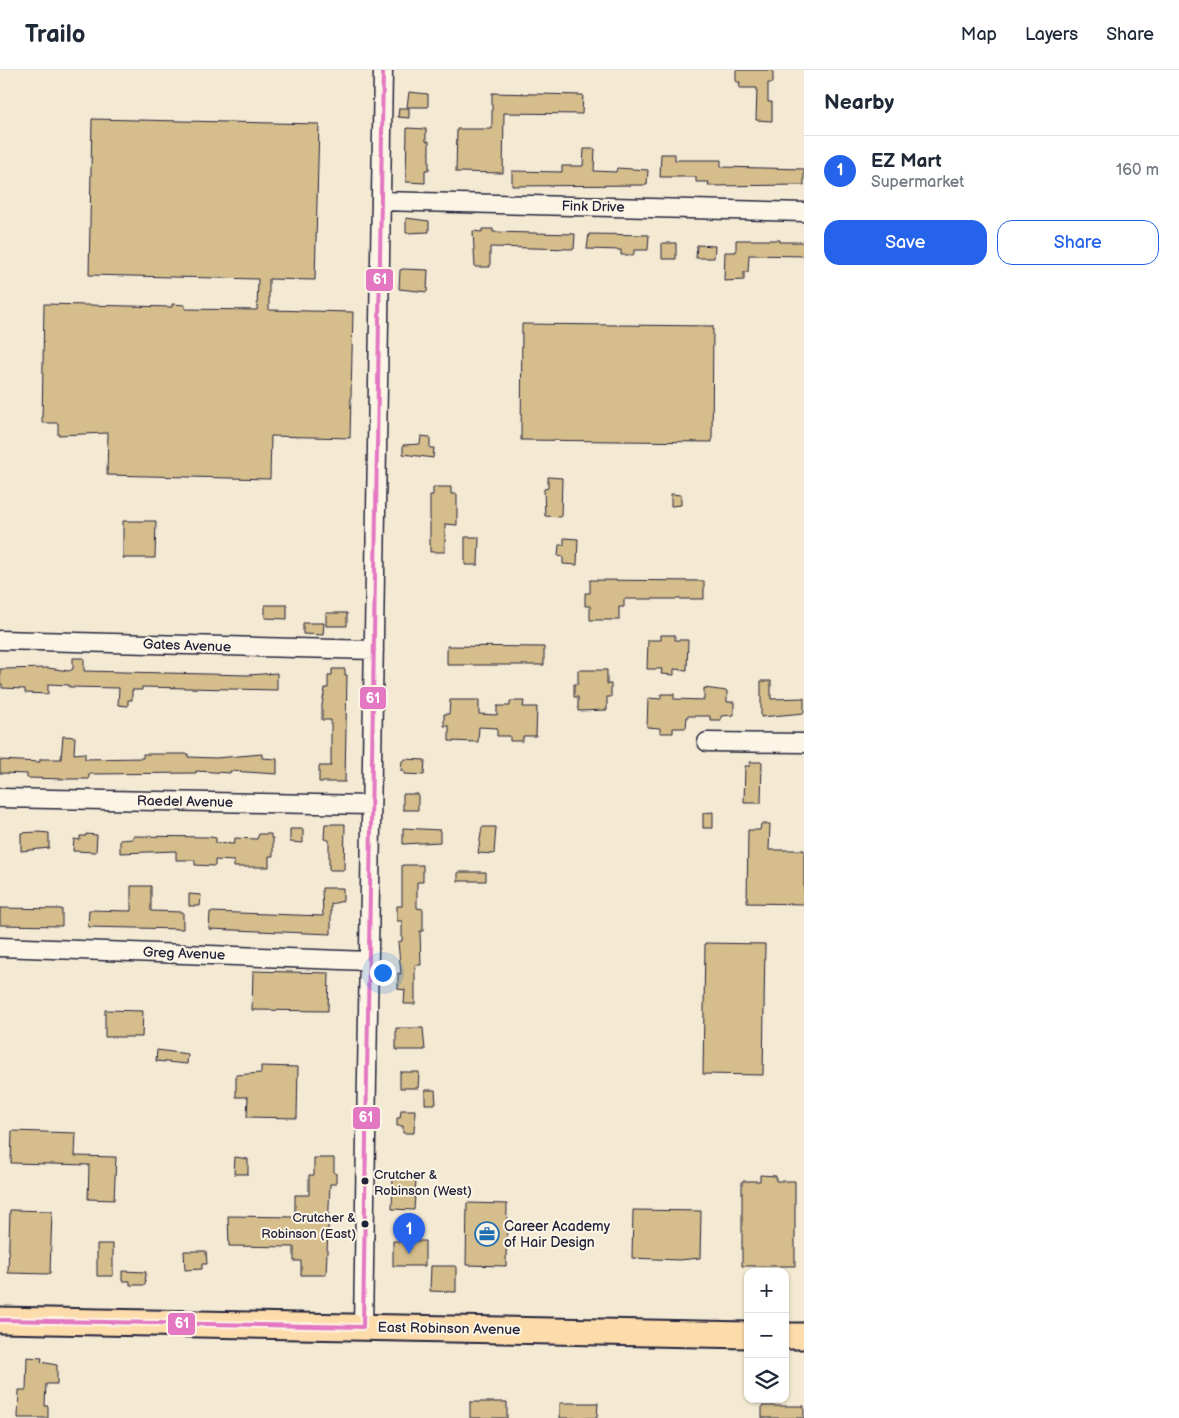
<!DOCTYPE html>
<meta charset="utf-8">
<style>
:root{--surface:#fff;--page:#f6f6f7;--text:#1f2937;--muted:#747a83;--line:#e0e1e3;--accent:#2563eb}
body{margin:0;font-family:"Balsamiq Sans",sans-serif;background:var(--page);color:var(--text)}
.controls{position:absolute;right:15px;bottom:15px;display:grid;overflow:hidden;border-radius:10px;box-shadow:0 1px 4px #0004}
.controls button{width:45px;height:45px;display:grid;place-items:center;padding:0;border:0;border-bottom:1px solid var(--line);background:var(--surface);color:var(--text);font:25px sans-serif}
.you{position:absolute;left:382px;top:902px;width:18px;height:18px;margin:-12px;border:4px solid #fff;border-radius:50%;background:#1a73e8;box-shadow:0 0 0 8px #1a73e833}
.badge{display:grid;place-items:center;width:32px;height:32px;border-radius:50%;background:var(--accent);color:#fff;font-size:16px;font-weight:700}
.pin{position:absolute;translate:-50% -41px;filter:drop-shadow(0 1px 2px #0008)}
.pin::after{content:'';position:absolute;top:26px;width:18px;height:15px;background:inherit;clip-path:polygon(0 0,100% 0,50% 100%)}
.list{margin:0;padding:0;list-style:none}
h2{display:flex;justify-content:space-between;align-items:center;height:65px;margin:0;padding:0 20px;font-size:21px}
h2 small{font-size:16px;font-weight:400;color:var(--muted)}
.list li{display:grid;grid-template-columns:32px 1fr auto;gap:15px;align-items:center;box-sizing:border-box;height:70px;padding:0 20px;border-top:1px solid var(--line)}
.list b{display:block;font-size:19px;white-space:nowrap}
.list p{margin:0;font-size:16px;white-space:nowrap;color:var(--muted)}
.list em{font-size:16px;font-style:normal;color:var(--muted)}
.actions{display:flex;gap:10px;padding:15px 20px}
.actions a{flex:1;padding:11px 0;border:1px solid var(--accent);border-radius:15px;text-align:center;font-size:18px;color:var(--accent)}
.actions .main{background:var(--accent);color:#fff}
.icon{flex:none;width:28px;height:28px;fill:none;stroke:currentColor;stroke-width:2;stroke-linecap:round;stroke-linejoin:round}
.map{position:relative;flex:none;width:804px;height:1348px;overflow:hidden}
header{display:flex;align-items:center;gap:30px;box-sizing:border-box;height:70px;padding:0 25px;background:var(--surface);border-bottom:1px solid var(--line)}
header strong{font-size:24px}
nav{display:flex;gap:28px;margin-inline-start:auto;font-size:18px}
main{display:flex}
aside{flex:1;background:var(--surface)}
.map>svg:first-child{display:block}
</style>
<header>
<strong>Trailo</strong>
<nav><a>Map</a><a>Layers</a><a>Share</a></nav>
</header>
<main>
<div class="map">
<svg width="804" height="1348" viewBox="0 0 804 1348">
<rect width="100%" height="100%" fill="#f4ead3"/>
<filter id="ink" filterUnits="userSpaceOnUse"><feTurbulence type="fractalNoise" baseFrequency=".02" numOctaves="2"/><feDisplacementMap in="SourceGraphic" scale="10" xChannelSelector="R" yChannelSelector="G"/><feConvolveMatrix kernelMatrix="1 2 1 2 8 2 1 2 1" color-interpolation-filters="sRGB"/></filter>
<g filter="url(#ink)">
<!-- building -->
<path fill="#d5bd8c" stroke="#22223b" d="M736,0h37v13h-5v19h4v19l-16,-1 1,-32h-18l1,-6h-4z
M409,22l19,2v13h-21z
M492,23l91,2 -1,19 -78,-1 -1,60 -47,-1 1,-43h35z
M399,38h10v10l-11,-1z
M92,49l227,5 -4,156 -46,-1v31l84,2 -3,126 -79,-2 -1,43 -163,-4 1,-42 -50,2v-12h-16l2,-119 128,3v-3l13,1v4l72,1 1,-31 -169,-4z
M407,58l19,1v12h3v29h-4v13l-19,-1z
M584,79h11l-1,22 22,1 1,-4 31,2 -1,15 -135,1v-15l50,1v-6h21z
M661,84h14v6h46v7l83,2v16l-96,1 1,-4h-13v-5h-36z
M406,148l23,3v11l-23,1z
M482,159h11v3l82,2 -1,15 -84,-2v20h-15l-2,-36 9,1z
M589,164l60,1 -1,15h-14v5h-13v-5l-34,-1z
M736,170h44v2h24v14l-55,-1 -1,17h-4v8l-20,1 1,-29h11z
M662,173h14v16h-14z
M697,175l18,1 -1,12h-18z
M403,199l25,1 -1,22 -28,-3 1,-19z
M522,254l191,2 -1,116 -191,-2z
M421,366l9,1v11h4l-1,10 -30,-4v-9l17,-1z
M548,407l14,1 -1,39 -16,-1 -1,-27 4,-1z
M433,417h18v7h6v31l-12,-1v28h-15v-57h3z
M671,424l10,1v10l-10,1z
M123,451h33l-1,37h-32z
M465,467h14l-1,28h-13z
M564,468l14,1 -1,26 -14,-1v-7l-5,-1 1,-11h5z
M590,510l114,1v18h-80v8h-5v13h-29v-14h-5v-13h5z
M265,535h22v14l-22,-1z
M326,543h21v13h-21z
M303,553h21l-1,12 -20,-1z
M661,565h14v5h13l-1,30 -13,-1v6l-13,-1 1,-5h-15l1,-29h13z
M447,576l97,1v18h-97z
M73,588h11v13l164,4 29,-2v17l-135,-3v3h-10v10h-4v6l-10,-1 1,-17 -50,-1v-2l-21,-1v10l-23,-1v-4l-23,-1v-4h-2v-15l48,-1 21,3 4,-2z
M332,599h13v6h2l-2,107h-26v-16h12v-46h-9v-15l3,-17h3v-13h4z
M578,600h29v14h4v13h-4v13l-29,1v-14h-4v-13h4z
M761,611h10v18l33,-1v15l-43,4z
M704,618l23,3v11h7v13l-13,1v4h-11v-4h-23l-1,12h-13v5h-13v-5l-13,-1 1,-29 13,1v-5h13v5l30,1z
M450,630h29v14l18,1v-9h13v-5h14l-1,6h14l-1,29h-13v5h-13v-5h-13v-8l-18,-1 -1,15 -29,-1v-15h-5v-12h5z
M63,666l12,1 -1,17 11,-1v6l58,-1v-4h45v3l28,1 46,-4v4l15,1v15l-47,-3v2l-34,-2v2l-107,1v5h-22l-40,-1v-4l-27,-1v-13l40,2v-3h21z
M405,689l20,1 -1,15 -20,-1v-3h-3l1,-10z
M750,692h12l-1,41h-17l1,-37h5z
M403,724h15v16h-15z
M713,742v16h-10v-15z
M325,754h20l-1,46h-15v-30l-5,-1z
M761,754h9l-1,26h35v54l-57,-1 1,-73h12z
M482,757h14l-2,27 -16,-1z
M403,758l37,2v12l-37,2z
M290,759h13v14l-13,-1z
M38,762l11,1v15l-28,3v-18z
M86,764l11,1 -1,17 -23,-1 1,-12 6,1v-4h6z
M259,764h12v4h2v18h-4v11h-35v-6l-19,-1v6l-20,-1v-5h-19v-9l-56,2v-13l13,-1v-3l77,1 6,1v5l18,1 1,-6 22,1z
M402,795h21v17h-6v26l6,1v22h-3l1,34h-6v39h-11l1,-14 -7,-1v-16l3,1 -3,-32 4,-1v-20h-5v-15h5z
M458,802h28v9h-28z
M131,816h20v25l32,1v17l-95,-2 1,-17 42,1z
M322,818h21v13l-12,3v30l-122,-5 1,-17 113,4z
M189,824l12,1 -1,11h-11z
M0,838l62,1v17l-62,-1z
M705,873l60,1 -2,131 -60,-1z
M253,901l76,2 -1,38 -76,-1z
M105,940l38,1 -1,26h-37z
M396,958h27l2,22h-29z
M157,980l31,4 -1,10 -31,-3z
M261,996l37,1 -1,51 -50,-1 1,-20h-12v-22l25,-2z
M400,1002h19l-1,16h-18z
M425,1020h10l1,14h-11z
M401,1040h14l-1,23h-11v-7h-6v-8h3z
M12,1061l64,2 -1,23 41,1 -2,43 -26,-1 1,-34 -78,-2z
M235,1087l13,2v15h-14z
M314,1088h20v15h2v11h-6l-4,91h-25v-14h-7v-14l-65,-1 -1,-30 67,1v-22h14v-20h5z
M760,1105l16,1v5h19v85h-53v-85h18z
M393,1109l23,1 -2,30 -22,-1z
M467,1133l40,1 -1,62 -40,-1z
M10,1140l42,1 -2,63 -42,-1z
M633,1140l68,1 -1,47 -21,2 -47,-2z
M393,1171h32v25h-32z
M97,1174h16v32h-16z
M184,1181h22l1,13h-5v5l-17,1z
M431,1196h25v26l-26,-1z
M122,1201l24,1 -1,13h-15v-4h-8z
M27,1287l15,1 -1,4 16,3v19h-11l-1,22h3v12h-30l1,-28h7z
M470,1332h37v16h-37z
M560,1333h38l-1,15h-37z
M762,1336h42v12h-42z"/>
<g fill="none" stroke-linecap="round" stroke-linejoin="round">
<!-- minor casing -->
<g stroke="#22223b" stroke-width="21">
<path id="minor" d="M381,131l423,11
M0,570l374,10
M707,672l97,1
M0,728l370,7
M0,877l368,14
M363,1257l20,-1257"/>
</g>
<!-- highway casing -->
<g stroke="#22223b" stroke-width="29">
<path id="highway" d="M0,1250l748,15
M785,1266h19"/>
</g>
<!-- minor -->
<use href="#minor" stroke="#fcf5e5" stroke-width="18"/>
<!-- highway -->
<use href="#highway" stroke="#fddcac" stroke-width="25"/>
<!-- bus-1 casing -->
<g stroke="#fcf5e5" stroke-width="8">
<path id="bus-1" d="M0,1250l363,7
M363,1257l20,-1257"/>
</g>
<!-- bus-1 -->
<use href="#bus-1" stroke="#e377c2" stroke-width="4"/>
</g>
</g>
<!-- icons -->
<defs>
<g id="office-ring" transform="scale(1.25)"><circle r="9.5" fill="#fcf5e5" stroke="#1f6fb2" stroke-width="1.5"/><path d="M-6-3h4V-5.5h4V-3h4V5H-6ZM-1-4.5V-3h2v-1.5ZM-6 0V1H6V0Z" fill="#1f6fb2"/></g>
</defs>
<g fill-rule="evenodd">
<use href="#office-ring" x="487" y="1164"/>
</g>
<!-- markers -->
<g fill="#22223b" stroke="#fcf5e5" stroke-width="2">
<circle cx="365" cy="1111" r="4.5"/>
<circle cx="365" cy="1154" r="4.5"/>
</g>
<g text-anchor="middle" stroke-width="4" stroke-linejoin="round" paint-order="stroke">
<!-- bus labels -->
<g font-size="13" fill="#22223b" stroke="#fcf5e5" text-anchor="start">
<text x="374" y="1109">Crutcher &amp;<tspan x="374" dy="16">Robinson (West)</tspan></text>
<text x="356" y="1152" text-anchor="end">Crutcher &amp;<tspan x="356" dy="16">Robinson (East)</tspan></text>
</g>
<!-- street labels -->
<g font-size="14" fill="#22223b" stroke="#fcf5e5">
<text transform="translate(593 136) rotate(1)" y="5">Fink Drive</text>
<text transform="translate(187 575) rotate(2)" y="5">Gates Avenue</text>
<text transform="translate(185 731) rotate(1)" y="5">Raedel Avenue</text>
<text transform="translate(184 883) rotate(2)" y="5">Greg Avenue</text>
<text transform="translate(449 1258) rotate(1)" y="5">East Robinson Avenue</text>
</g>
<!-- poi labels -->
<g font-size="14" fill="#22223b" stroke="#fcf5e5" text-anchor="start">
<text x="504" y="1161">Career Academy<tspan x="504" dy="16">of Hair Design</tspan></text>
</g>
</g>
<g stroke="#fcf5e5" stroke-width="2">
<rect x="365" y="198" width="29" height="24" rx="5" fill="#e377c2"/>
<rect x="359" y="616" width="28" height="24" rx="5" fill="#e377c2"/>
<rect x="352" y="1036" width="29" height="24" rx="5" fill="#e377c2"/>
<rect x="167" y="1242" width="29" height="24" rx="5" fill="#e377c2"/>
</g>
<g font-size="14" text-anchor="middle" font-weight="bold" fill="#fff">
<text x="380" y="214">61</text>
<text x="373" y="633">61</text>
<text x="366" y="1052">61</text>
<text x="182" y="1258">61</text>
</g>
</svg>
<div class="controls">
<button>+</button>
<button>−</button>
<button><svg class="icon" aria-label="layers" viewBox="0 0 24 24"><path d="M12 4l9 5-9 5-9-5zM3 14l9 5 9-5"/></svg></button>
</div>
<div class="you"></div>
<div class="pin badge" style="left:409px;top:1184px">1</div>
</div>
<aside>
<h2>Nearby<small></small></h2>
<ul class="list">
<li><span class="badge">1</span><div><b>EZ Mart</b><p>Supermarket</p></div><em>160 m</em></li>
</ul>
<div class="actions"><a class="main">Save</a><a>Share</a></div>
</aside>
</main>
